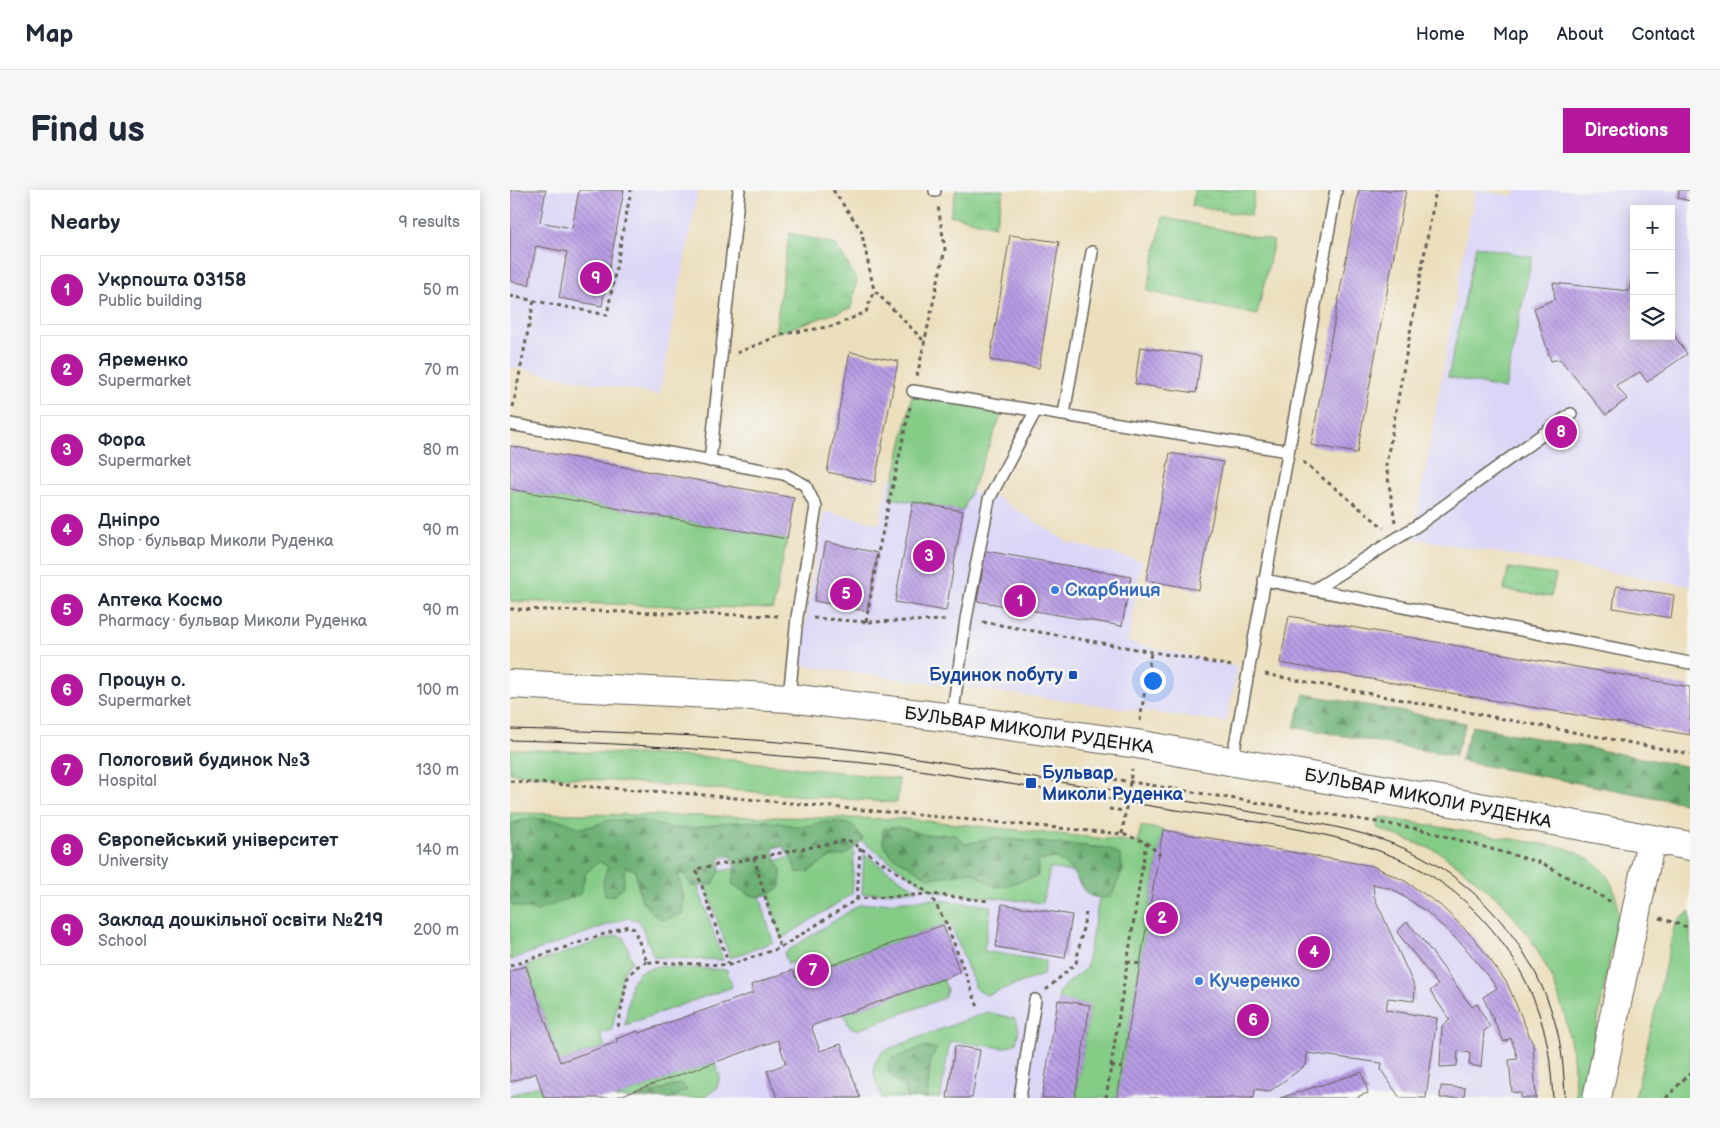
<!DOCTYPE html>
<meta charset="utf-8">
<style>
:root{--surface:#fff;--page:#f6f6f7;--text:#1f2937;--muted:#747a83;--line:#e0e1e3;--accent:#b5179e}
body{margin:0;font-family:"Balsamiq Sans",sans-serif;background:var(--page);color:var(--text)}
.controls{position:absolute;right:15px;top:15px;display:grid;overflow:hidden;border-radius:0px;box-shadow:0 2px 12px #0003}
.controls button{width:45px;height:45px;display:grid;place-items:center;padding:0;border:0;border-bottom:1px solid var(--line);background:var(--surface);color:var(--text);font:25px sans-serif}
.you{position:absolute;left:642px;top:490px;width:18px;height:18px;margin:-12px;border:4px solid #fff;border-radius:50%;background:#1a73e8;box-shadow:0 0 0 8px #1a73e833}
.badge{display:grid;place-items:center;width:32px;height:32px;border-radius:50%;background:var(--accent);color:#fff;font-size:16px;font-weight:700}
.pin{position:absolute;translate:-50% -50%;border:2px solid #fff;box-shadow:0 1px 5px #0006}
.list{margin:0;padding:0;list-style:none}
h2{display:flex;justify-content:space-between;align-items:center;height:65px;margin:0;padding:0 20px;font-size:21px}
h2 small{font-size:16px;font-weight:400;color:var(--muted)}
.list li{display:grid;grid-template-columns:32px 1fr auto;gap:15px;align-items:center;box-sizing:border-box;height:70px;margin:0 10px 10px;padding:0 10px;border:1px solid var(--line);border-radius:0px}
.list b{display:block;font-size:19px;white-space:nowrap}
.list p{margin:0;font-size:16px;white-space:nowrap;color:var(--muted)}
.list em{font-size:16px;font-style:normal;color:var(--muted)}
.icon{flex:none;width:28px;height:28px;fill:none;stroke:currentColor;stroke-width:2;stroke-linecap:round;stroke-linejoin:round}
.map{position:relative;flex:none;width:1180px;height:908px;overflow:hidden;border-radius:0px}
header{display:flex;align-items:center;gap:30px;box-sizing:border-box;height:70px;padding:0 25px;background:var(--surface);border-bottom:1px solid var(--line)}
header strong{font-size:24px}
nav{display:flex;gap:28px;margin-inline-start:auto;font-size:18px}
.intro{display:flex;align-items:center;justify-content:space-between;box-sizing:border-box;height:120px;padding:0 30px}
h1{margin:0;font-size:35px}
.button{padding:12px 22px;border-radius:0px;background:var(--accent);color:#fff;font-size:18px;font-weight:700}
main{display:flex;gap:30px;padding:0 30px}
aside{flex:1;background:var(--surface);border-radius:0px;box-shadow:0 2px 12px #0003}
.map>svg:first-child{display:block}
</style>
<header>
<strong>Map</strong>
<nav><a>Home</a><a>Map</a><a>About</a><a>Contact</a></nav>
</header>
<div class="intro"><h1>Find us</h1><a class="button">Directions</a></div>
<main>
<aside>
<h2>Nearby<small>9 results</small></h2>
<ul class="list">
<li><span class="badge">1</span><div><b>Укрпошта 03158</b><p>Public building</p></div><em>50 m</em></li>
<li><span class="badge">2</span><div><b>Яременко</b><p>Supermarket</p></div><em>70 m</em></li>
<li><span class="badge">3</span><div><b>Фора</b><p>Supermarket</p></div><em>80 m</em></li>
<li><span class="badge">4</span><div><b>Дніпро</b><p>Shop · бульвар Миколи Руденка</p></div><em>90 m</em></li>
<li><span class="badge">5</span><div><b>Аптека Космо</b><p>Pharmacy · бульвар Миколи Руденка</p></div><em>90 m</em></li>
<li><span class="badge">6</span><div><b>Процун о.</b><p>Supermarket</p></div><em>100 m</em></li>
<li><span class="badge">7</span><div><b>Пологовий будинок №3</b><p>Hospital</p></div><em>130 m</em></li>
<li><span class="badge">8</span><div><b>Європейський університет</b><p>University</p></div><em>140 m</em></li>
<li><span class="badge">9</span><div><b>Заклад дошкільної освіти №219</b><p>School</p></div><em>200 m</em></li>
</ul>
</aside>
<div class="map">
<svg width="1180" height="908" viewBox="0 0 1180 908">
<defs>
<pattern id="forest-firs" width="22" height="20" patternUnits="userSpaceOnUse" patternTransform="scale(1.25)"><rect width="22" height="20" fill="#6cb074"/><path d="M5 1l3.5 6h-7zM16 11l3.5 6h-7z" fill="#588e5e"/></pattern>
<pattern id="park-tufts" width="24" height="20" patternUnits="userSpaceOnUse" patternTransform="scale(1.25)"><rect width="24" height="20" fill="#85cc87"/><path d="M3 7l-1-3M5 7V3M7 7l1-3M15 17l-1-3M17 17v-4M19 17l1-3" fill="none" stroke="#72af74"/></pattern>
<pattern id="building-back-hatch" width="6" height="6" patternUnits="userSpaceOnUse" patternTransform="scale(1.25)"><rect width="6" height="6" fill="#b89ce5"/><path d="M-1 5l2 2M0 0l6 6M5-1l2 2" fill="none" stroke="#957eb9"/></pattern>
</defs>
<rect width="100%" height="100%" fill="#f6f6f2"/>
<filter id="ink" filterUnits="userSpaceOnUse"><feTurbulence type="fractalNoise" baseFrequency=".02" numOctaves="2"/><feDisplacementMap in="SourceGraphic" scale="10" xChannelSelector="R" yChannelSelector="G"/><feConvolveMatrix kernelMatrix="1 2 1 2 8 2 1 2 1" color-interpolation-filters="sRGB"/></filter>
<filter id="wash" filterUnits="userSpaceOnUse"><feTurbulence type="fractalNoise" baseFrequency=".0096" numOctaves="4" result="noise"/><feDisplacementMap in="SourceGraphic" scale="20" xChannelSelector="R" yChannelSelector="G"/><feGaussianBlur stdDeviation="1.12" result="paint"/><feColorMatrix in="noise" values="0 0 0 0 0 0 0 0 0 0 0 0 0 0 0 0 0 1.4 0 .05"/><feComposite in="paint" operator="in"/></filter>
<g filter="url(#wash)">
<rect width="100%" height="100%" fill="#ecdfbe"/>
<!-- built -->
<path fill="#dbd6f7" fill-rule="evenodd" d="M0,0h188l-39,205 -149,-28z
M965,0l39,6 2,-6h174v396l-277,-48zM1124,19h37v127h-37z
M379,288l107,18 71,46 75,19 -14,81 110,25 -12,55 -428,-57 26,-154 56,13z
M0,623l397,6 231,23 -42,256h-586z
M653,640l210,36 32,15 35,24 35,34 32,44 26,61 3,54h-419z"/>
<!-- green -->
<path fill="#85cc87" stroke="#507452" d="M653,27l111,24 -17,74 -110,-24z
M966,56l56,11 -27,132 -57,-12z
M403,201l92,15 -42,105 -73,-13z
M0,299l277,50 -14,70 -263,-8z
M0,559l197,8 192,22 -2,24 -387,-30z
M0,623l397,6 231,23 3,-16 22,4 -46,268h-42l15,-93 -32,-5 2,-10 26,-22 17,-90 -53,-10 -7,35 -111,-12 -82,-58 -160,31 33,96 -69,-3 -15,-37 -12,-2 -117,42z
M869,627l187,31c35,14 50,29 52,67l-35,183h-7l-3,-43 -8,-39 -13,-38 -21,-39 -28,-36 -42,-35 -22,-16 -62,-24z
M336,655l8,7 -2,42 -71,45 -21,-75z
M354,665h1l52,35 -55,4z
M241,675l22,77 -43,16 -28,-83z
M419,709l62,7 -7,45 62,10 -3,14 -57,20 -10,-6 -25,-64h-8l-142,51 -6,-15 -7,3 -4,-11 75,-48z
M1180,721v187h-55l40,-175z
M108,745l6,3 8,23 -9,11 -11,58 -12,4 5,12 -45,16 -34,-96z
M148,776l69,4 5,17 -107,38 6,-42 8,-11z
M433,789l4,11 -3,8 -87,32 -8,-4 -5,-12z
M477,822l28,7 4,10 -3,14 -12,5 -54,-7 -10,57h-58c-6,-19 -15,-30 1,-47z
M204,872l6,14 -3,12 -14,10h-89z
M30,895l4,13h-34v-3z"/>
<!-- forest -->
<path fill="url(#forest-firs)" stroke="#446648" d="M794,504l162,29 -11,33 -161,-29z
M962,536l218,41v37l-230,-43z
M21,628l32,3 17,7 13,-2 16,-6h31l29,8h26l35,-6 38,-1 27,5h15l10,-4h17l16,3 10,14 -8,9 -10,7 -16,3 -20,13 -12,2 -6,-15 -8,-11 -7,-1 -3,4 8,20v17c-23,14 -26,12 -49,-3l3,-16 -5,-14h-11l1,16 -7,14 -21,3 -8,-13h-6l6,23 -2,17 -19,6c-26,-17 -22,-23 -28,-50l-10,-3 -2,20 -8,8 -10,1 -2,-15 5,-14 -9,-6 -13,12 -6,21 -43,17 -23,-5 -4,-5v-77z
M388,637l28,8 29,-1 10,10 28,-6 115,10 12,7 3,15 -12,27c-31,4 -26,-10 -42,-29 -4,-4 -9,-7 -13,-10l-18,3v15l-41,12 -25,-16 -43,6 -38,-23 -8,-12v-14z
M416,856l11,3 -6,9 -4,40h-20l-1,-9 -17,-16 -1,-11 8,-5z
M171,893l6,7 -16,8h-35z"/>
<!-- park -->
<path fill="url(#park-tufts)" stroke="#507452" d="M446,0h48l-9,36 -45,-11z
M685,0h60l-4,26 -59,-10z
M279,43l47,12 21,35 -6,28 -76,25z
M998,378l48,7 -5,22 -47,-7z"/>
<g id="blocks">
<!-- building -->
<path fill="url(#building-back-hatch)" d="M0,0h36l-6,32 32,6 7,-38h45l-22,116 -43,-8 8,-46 -31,-6 -7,39 -19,-4z
M849,0h47l-49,263 -46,-8z
M1169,0h11v11l-12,-3z
M500,45l49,7 -20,126 -49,-8z
M1123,81l1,65h37v-5l16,23 -40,28 -7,-10 -24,13 11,14 -21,16 -46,-56 -9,2 -17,-53 21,-9 -2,-16 76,8z
M630,157l61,9 -5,37 -61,-9z
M340,162l48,9 -23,121 -48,-10z
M0,256l284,52 -7,41 -277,-50z
M660,263l53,9 -24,128 -53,-10z
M403,312l50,9 -17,100 -51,-9z
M316,352l52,11 -11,58 -53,-10z
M476,361l145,26 -9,49 -145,-25z
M1106,396l58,9 -3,23 -58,-10z
M779,426l401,71v48l-410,-72z
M653,640l210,36 32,15 35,24 35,34 32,44 26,61 3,54h-15v-5l-9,-1 -3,-32 9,-1 -7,-21 -7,4 -21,-45 14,-9 -33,-42 -38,-35 -34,-22 -19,-5 1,12 41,92 -1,13 -26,-3 -2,12 51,8 -11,80h-26l-19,-28 1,-7 -75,-10 -1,12 -36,26 -15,-2 -1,9h-137z
M492,714l70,11 -7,43 -69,-11z
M897,732l15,17 50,68 5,-3 13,23 -6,4 -3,36 -12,-2 1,-12 -12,-2 -1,15 -17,1 2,-41 8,-6 -20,-29 8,-6 -41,-53z
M433,735l17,48 -149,53 9,25 21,-7 19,54h-83l-10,-27 19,-7 -8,-24 -164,58h-70l-8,-25 -26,9v-111l16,-5 34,96 57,-20 -1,-3 22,-8 1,2 114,-40 -2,-8 42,-15 3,8z
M548,810l32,5 -15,93h-33z
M445,856l25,4 -8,48h-25z
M852,882l6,21 -9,3v2h-79z
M931,896l24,2 -1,10h-24z"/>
</g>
</g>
<g filter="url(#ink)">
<use href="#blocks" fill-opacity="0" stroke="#656055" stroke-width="1"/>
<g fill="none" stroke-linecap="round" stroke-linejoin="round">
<!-- service casing -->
<g stroke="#656055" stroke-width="14">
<path id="service" d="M425,1v-1
M403,201l375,60
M554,224l28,-162
M0,234l274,50 21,11 11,22 -19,110 -8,81
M200,271l29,-271
M754,390l426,83
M804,400l101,-63 156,-113
M442,528l14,-99 23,-120 47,-89
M722,571l104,-571
M510,908l15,-98"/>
</g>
<!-- tertiary casing -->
<g stroke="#656055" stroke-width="30">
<path id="tertiary" d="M0,494l279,14 163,20 185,26 553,102
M1087,908l54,-258"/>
</g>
<!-- path -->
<path stroke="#656055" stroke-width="3" stroke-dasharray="4 4" stroke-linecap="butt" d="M323,0l28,40 13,60 50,51
M0,106l97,19 24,-125
M227,163l46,-19 51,-8 32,-14 8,-22
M407,186l28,-127 -7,-43
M3,217l21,-107
M793,272l81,66
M885,332l-9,-57 50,-275
M0,419l272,7
M303,428l53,4 83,-2
M356,432l12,-69 32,-146
M473,432l249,44
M755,484l425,80
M630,531l11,-69
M603,589l306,50 123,34 71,40
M0,591l183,13 429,40 24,8 14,13
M599,619l16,2
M612,644l10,-65
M244,668l94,-18 82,54 17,31 31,82
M347,709l3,-51
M1150,728l30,10
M617,772l14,2
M219,775l-33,-96 58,-11 26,90
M0,776l118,-40 6,3 13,33 82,3 51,-17 77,-49 73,-5 58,7
M536,800l30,-27 10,-50
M108,837l9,-48 9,-12 11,-5
M601,876l12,2
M596,908l40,-255
M1156,908l24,-25"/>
<!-- service -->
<use href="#service" stroke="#fff" stroke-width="11"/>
<!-- tertiary -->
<use href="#tertiary" stroke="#fff" stroke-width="28"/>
<!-- tram -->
<path stroke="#1c1c1c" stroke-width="1" d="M0,539c124,3 249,8 373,24 52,7 105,17 157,26 44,7 89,13 133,20 32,5 65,11 97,16 56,9 114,19 163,48 58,35 102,92 121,156 8,26 10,52 11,79
M0,550c90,2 181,8 271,16 34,3 68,5 102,9 36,4 71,11 107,16 58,9 115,17 173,27 82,13 190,22 262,64 56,33 101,91 118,155 7,23 8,47 10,71"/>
</g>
</g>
<!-- markers -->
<g fill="#3f7fe0" stroke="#f6f6f2" stroke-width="2">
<circle cx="545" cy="400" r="5"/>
<circle cx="689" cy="791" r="5"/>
</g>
<g fill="#1a4fb4" stroke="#f6f6f2" stroke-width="2">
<rect x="558" y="480" width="10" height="10" rx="2.5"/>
<rect x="515" y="587" width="12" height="12" rx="2.5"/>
</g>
<g text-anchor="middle" stroke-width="5" stroke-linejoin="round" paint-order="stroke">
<!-- shop labels -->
<g font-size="18" font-weight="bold" fill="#366cbe" stroke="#f6f6f2" text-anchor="start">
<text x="555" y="406">Скарбниця</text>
<text x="699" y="797">Кучеренко</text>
</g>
<!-- transit labels -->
<g font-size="18" font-weight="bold" fill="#164399" stroke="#f6f6f2" text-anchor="end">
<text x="553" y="491">Будинок побуту</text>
<text x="532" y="589" text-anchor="start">Бульвар<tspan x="532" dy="21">Миколи Руденка</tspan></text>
</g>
<!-- street labels -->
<g font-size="18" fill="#1c1c1c" stroke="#f6f6f2">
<text transform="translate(519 540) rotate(8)" y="6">БУЛЬВАР МИКОЛИ РУДЕНКА</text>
<text transform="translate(918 608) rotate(11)" y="6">БУЛЬВАР МИКОЛИ РУДЕНКА</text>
</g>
</g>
</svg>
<div class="controls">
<button>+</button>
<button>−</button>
<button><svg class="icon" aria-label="layers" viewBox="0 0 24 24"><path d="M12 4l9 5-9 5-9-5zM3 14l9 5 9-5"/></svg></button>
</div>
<div class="you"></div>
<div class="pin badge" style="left:510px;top:411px">1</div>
<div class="pin badge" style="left:652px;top:728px">2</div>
<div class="pin badge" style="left:419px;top:366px">3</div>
<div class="pin badge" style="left:804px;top:762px">4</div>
<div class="pin badge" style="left:336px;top:404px">5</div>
<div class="pin badge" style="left:743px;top:830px">6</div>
<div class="pin badge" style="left:303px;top:780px">7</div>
<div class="pin badge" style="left:1051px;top:242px">8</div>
<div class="pin badge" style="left:86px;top:88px">9</div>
</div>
</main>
